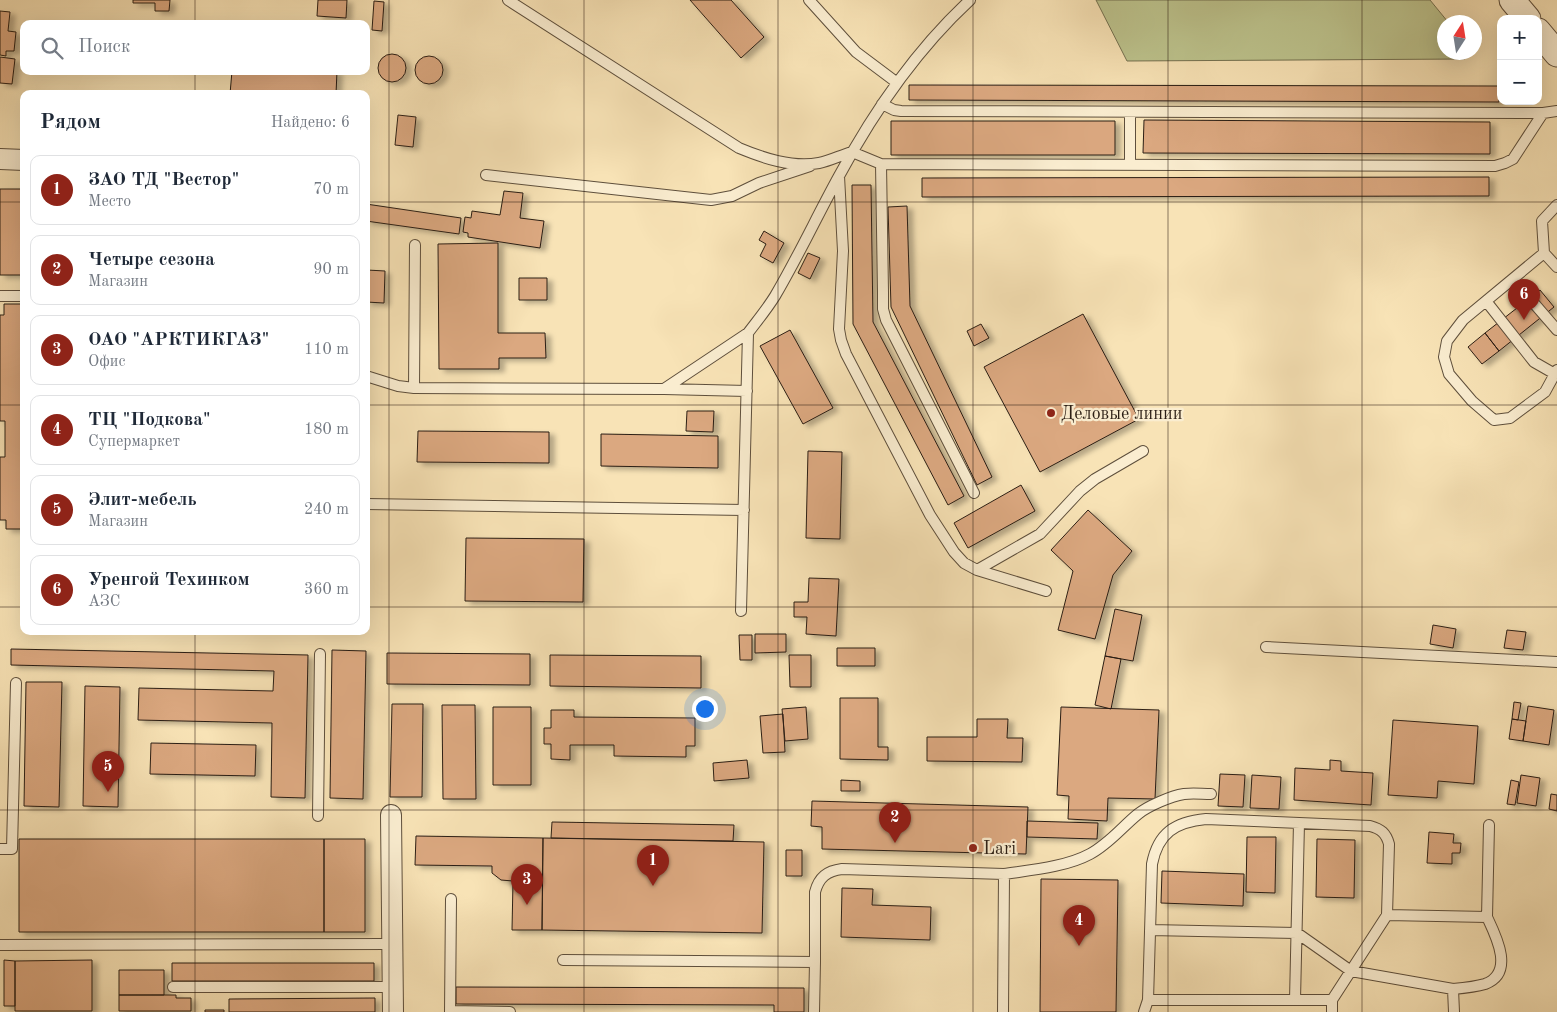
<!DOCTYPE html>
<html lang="ru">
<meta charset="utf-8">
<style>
:root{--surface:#fff;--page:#f2f2f3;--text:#1f2937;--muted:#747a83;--line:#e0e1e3;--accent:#8f2418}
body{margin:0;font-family:"Old Standard TT",serif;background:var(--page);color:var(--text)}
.controls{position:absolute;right:15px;top:15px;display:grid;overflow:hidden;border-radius:10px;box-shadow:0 5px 20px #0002}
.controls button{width:45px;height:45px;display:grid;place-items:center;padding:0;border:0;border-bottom:1px solid var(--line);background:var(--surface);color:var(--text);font:25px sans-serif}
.compass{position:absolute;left:1437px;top:15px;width:45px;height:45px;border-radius:50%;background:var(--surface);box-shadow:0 5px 20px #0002;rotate:12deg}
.you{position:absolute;left:704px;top:708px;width:18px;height:18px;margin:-12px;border:4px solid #fff;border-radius:50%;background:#1a73e8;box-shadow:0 0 0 8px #1a73e833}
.badge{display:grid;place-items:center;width:32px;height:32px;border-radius:50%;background:var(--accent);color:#fff;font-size:16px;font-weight:700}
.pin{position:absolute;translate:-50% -41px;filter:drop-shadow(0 1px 2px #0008)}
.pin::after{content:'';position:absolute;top:26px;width:18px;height:15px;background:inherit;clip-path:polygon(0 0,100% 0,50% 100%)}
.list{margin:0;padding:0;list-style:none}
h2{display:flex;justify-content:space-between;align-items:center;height:65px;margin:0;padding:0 20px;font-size:21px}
h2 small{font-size:16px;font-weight:400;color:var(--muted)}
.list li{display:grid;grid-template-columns:32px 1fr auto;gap:15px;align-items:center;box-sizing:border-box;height:70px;margin:0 10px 10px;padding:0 10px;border:1px solid var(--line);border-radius:10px}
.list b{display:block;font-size:19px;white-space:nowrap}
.list p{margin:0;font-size:16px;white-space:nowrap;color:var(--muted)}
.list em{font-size:16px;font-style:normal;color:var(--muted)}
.icon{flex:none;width:28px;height:28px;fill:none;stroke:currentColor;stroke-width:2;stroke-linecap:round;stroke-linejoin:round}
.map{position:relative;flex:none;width:1557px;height:1012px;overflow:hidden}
.search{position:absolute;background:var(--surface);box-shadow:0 5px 20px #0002;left:20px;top:20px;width:350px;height:55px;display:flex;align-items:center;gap:12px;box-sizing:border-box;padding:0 18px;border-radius:10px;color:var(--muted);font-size:19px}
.panel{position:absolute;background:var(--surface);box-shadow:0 5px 20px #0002;left:20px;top:90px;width:350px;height:545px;border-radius:10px}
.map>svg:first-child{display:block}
</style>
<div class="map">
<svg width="1557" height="1012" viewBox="0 0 1557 1012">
<defs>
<filter id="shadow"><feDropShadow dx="5.5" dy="3" stdDeviation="2.5" flood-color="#0004"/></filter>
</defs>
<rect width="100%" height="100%" fill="#f8e3b6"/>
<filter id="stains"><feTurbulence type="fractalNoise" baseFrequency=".004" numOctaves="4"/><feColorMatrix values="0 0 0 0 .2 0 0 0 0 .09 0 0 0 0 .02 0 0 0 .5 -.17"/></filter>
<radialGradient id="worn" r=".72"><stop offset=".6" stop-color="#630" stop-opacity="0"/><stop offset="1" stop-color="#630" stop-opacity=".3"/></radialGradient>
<!-- green -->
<path fill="#bdc48e" stroke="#747151" d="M1096,0h334l18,22h-4v30l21,1v6l-338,2z"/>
<!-- building -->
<path fill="#dba880" stroke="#2b1e14" filter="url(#shadow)" d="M133,0h37l-1,11h-14v-8h-22z
M318,0h29l-1,18 -29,-2z
M690,0h41l33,37 -23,21z
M374,1l10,1 -2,29 -10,-1z
M0,11l10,1 -2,19 8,1 -2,19h-8v5l-6,-1z
M378 68a14 14 0 1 1 28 0a14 14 0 1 1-28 0Z
M415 70a14 14 0 1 1 28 0a14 14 0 1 1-28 0Z
M0,57l15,2 -3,25 -12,-1z
M232,71h105l-1,23h-106z
M909,85l589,1 1,16 -590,-2z
M398,115l18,2 -3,30 -18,-2z
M1144,120l346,2v32l-347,-1z
M891,121h224v34h-224z
M1489,177v19l-567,1v-19z
M852,185h19l2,137 91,174 -16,9 -95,-181z
M0,189h24v86h-24z
M504,191l19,2 -3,25 24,3 -4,27 -72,-11v-4l-5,-1 2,-15 6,1 1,-7 28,4z
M366,204l95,14 -2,16 -93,-13z
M907,206l3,100 82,171 -15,8 -86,-178 -3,-100z
M764,231l20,12 -11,20 -13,-7 6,-12 -7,-4z
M498,243v90h47l1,25h-47v11h-60l-1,-125z
M808,253l12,5 -10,21 -12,-6z
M367,270l18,1 -1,32 -18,-1z
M519,278h28v22h-28z
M1540,290l14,17 -55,44 -14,-18z
M4,304h20v225h-18v-9h-6v-63h5v-36h-5v-106h4z
M1083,314l56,105 -99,53 -56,-105z
M981,324l8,14 -15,8 -7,-15z
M790,330l43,78 -30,16 -43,-78z
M1485,333l14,18 -17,13 -14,-17z
M687,411h27l-1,21 -27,-1z
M418,431l131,1v31l-132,-1z
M601,434l117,2v32l-117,-2z
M808,451l34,1 -2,87 -34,-1z
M1021,485l14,26 -67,37 -14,-25z
M1088,510l44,41 -19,24 -18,64 -37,-9 15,-59 -22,-21z
M466,538l118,1 -1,63 -118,-1z
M809,578l30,1 -3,57 -30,-2 1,-17h-13v-15h14z
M1115,609l27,6 -9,46 -28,-5z
M1433,625l23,4 -3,19 -23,-4z
M1507,630l19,2 -3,18 -19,-2z
M755,634h31v18l-31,1z
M739,635h13v25h-12z
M837,648h38v18h-38z
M11,649l297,6 -3,143 -34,-1 1,-74 -134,-3 1,-32 134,3 1,-20 -263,-6z
M332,650l34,1 -3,148 -33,-1z
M387,653l143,1v31l-143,-1z
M550,655l151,1v32l-151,-2z
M789,655h22v32h-21z
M1105,656l16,3 -10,50 -16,-4z
M26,682h36l-3,125 -35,-1z
M85,686l35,1 -2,120 -35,-1z
M840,698h38v49h10v13l-48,-1z
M1514,702l7,1 -3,17 -6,-1z
M392,704h31l-1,93h-32z
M442,705h33l1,94h-33z
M1528,706l26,4 -5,35 -26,-4z
M493,707h38v78h-38z
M806,707l2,32 -23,2 -3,-32z
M1061,707l98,3 -4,89 -47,-1 -1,23 -39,-2 1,-23 -12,-1z
M551,710h23v7l121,1v28h-9v11l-72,-1v-11h-44v15l-19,-1v-15h-7v-16h7z
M783,714l2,38 -22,1 -3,-37z
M977,719h31l-1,19h16l-1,24 -95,-1v-24h50z
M1512,719l14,2 -3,20 -14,-2z
M1393,720l85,6 -4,58 -36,-3 -1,17 -49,-3z
M151,743l105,2 -1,31 -105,-2z
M747,760l2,18 -35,3 -1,-18z
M1330,760l11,1v10l32,2 -2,32 -77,-5 1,-32 35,2z
M1220,774l25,1 -2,32 -25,-1z
M1252,775l29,2 -2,32 -29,-1z
M1521,775l19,3 -4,28 -19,-3z
M841,780l19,1v10h-19z
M1511,780l8,2 -4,23 -8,-1z
M1551,794l6,1v16l-8,-2z
M812,801l216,6 -2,47 -204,-5v-22l-11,-1z
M1027,821l71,2 -1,16 -70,-2z
M552,822l182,3 -1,16 -182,-3z
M1429,832l25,2 -1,9h8l-1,10h-8v11l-25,-1z
M416,836l127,2 -1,92h-30l1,-49 -12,-1 -9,-7v-7l-77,-1z
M1247,837h29l-1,56 -29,-1z
M543,838l221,4 -2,91 -220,-3z
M19,839h305v93h-305z
M324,839h41v93h-41z
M1317,839l38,1 -1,58 -38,-1z
M786,850h16v26h-16z
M1162,871l82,3 -1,32 -82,-3z
M1041,879l77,1 -2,132h-76z
M842,888l31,1 -1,16 59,2 -1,33 -89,-3z
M4,960l11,1v45h-11z
M92,960v51h-77v-50z
M172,963h202v18h-202z
M119,970h45v25h-45z
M456,987l348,1v24h-30v-7l-318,-1z
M119,995h57v3h15v13h-72z
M375,998v14h-146v-13z
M205,1010h19v2h-19z"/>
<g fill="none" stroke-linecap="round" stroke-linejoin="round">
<!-- service casing -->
<g stroke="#5e4f3c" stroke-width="12">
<path id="service" d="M508,0l231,148c24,10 53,20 80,15 11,-2 22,-8 33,-11l29,12 2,128v17l3,11 88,173
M809,0l47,52 40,30
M882,104l12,6 7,1 642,2
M881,164l614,2 10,-3 8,-4 30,-46 14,-2
M1130,165v-53
M486,175l225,25 21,-4 27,-13 51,-17
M839,176l4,75 -4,78 2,11 5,14 84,161 24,37 10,11 13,7 69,21
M1557,205l-15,16 2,32 13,14
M1544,253l-81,67 -16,21 -3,16 5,17 23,27 22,19 16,-2 35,-26 12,-22
M1513,279l44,51
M0,296h24
M1486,301l48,61 21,12
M366,376l32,10 16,2 1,-143
M414,388l250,1 84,-56
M664,389l83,2
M366,504l378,6
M977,570l63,-36 40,-43 15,-12 48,-28
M741,611l7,-278c9,-12 19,-24 27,-37 23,-39 42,-80 64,-120 35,-65 77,-126 131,-176
M1266,647l291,15
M318,816l2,-162
M0,849h12l4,-166
M1004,874c27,-4 62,-7 86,-20 19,-10 32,-27 48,-40 10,-8 33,-18 46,-20 9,-1 18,0 27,0
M1387,915l100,2 2,-92
M1150,930l147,3 54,38 102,18 1,23
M0,945l392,-1
M563,960l252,2v-70c4,-15 12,-21 27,-23l162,5 -1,138
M173,987h219
M1453,989c11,-1 22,-2 32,-5 30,-11 11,-48 2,-67
M1148,1000l4,-136c6,-31 23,-42 54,-45l164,7c11,3 16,7 19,18l-2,71 -55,85v12
M1295,1000l4,-177
M450,1011l60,1
M450,1012l1,-113
M814,1012l1,-50
M1144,1012l4,-12h184"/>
</g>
<!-- minor casing -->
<g stroke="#5e4f3c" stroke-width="22">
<path id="minor" d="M0,159l24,1
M391,815l2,197"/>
</g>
<!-- tertiary casing -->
<g stroke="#5e4f3c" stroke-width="27">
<path id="tertiary" d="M1512,0l16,19
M1538,31l19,23"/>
</g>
<!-- service -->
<use href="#service" stroke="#faedd0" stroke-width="10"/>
<!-- minor -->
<use href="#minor" stroke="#faedd0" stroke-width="20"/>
<!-- tertiary -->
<use href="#tertiary" stroke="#faedd0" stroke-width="25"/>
</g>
<!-- grid -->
<path fill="none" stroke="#2b1e14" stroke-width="1" stroke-opacity="0.55" d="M195,0v24M389,0v1012M584,0v1012M778,0v1012M973,0v1012M1168,0v1012M1362,0v1012M195,71v23M0,202h24M366,202h1191M0,405h24M366,405h1191M0,607h24M366,607h1191M195,631v381M0,810h1557"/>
<!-- markers -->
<g fill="#8f2418" stroke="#faedd0" stroke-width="2">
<circle cx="1051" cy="413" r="5"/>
<circle cx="973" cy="848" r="5"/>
</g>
<g text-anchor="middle" stroke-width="4.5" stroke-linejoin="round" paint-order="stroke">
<!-- poi labels -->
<g font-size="18" fill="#2b1e14" stroke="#faedd0" text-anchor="start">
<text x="1061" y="419">Деловые линии</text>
<text x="983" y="854">Lari</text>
</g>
</g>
<rect width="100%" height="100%" filter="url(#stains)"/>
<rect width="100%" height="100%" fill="url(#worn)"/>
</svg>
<div class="controls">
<button>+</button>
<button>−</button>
</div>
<svg class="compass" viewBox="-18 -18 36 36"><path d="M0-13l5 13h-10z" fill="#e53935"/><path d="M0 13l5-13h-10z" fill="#747a83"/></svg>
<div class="you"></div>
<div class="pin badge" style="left:653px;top:886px">1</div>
<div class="pin badge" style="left:895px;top:843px">2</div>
<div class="pin badge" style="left:527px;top:905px">3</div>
<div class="pin badge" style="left:1079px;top:946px">4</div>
<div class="pin badge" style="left:108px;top:792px">5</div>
<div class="pin badge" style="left:1524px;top:320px">6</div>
<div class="search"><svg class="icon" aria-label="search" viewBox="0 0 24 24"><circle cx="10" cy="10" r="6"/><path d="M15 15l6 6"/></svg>Поиск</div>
<section class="panel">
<h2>Рядом<small>Найдено: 6</small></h2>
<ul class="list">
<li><span class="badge">1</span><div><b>ЗАО ТД &quot;Вестор&quot;</b><p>Место</p></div><em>70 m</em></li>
<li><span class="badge">2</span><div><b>Четыре сезона</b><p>Магазин</p></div><em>90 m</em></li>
<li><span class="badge">3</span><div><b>ОАО &quot;АРКТИКГАЗ&quot;</b><p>Офис</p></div><em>110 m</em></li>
<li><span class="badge">4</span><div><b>ТЦ &quot;Подкова&quot;</b><p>Супермаркет</p></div><em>180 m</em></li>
<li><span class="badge">5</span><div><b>Элит-мебель</b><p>Магазин</p></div><em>240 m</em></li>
<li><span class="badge">6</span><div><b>Уренгой Техинком</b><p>АЗС</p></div><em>360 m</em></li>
</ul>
</section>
</div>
